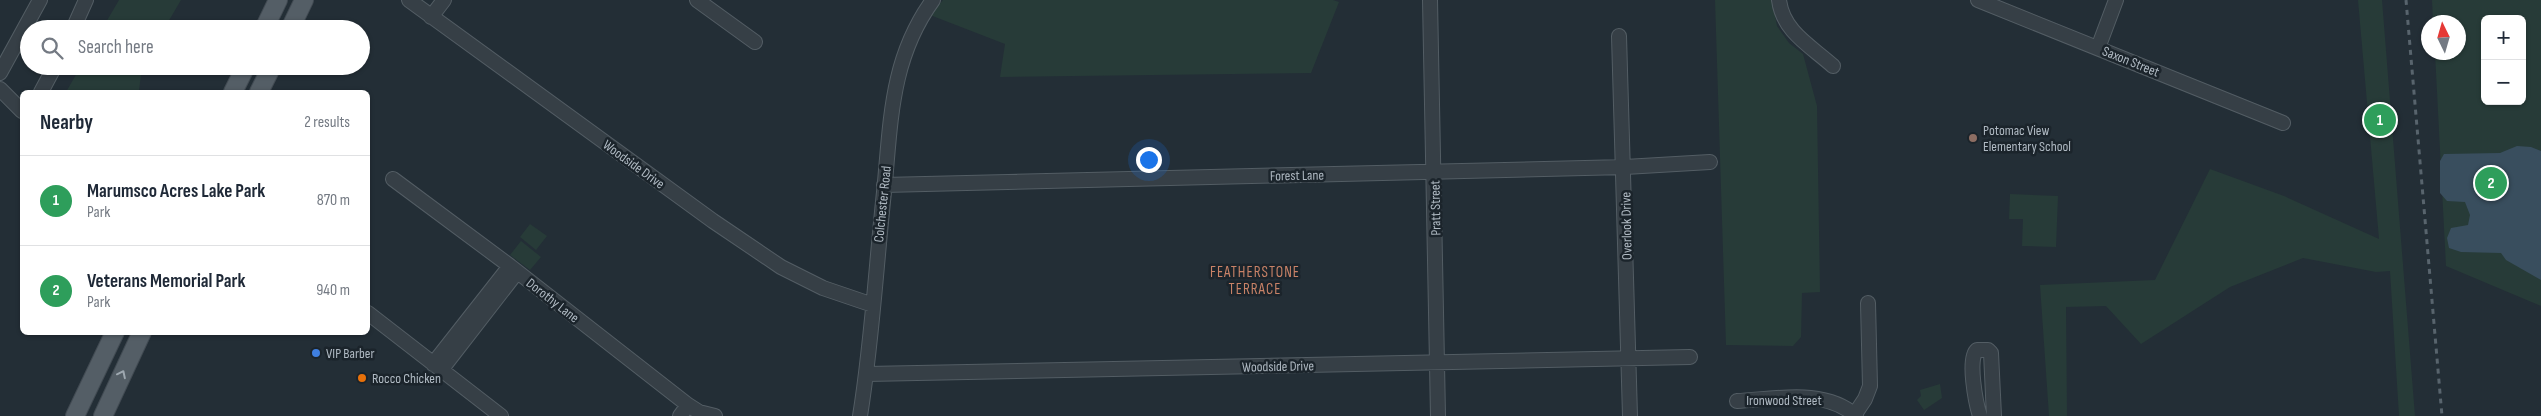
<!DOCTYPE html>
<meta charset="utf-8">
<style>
:root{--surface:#fff;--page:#f6f6f7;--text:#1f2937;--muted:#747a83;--line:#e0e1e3;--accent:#ea580c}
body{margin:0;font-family:"Sofia Sans Condensed",sans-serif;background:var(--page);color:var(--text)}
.controls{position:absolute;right:15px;top:15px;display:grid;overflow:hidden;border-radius:8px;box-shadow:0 1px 4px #0004}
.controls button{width:45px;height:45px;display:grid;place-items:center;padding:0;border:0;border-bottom:1px solid var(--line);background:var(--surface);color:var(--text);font:25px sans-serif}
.compass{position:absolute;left:2421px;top:15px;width:45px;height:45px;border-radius:50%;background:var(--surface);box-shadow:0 1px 4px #0004;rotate:355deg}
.you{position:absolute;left:1148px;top:159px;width:18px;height:18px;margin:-12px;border:4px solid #fff;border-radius:50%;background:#1a73e8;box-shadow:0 0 0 8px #1a73e833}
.badge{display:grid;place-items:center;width:32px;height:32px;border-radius:50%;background:var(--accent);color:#fff;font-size:16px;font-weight:700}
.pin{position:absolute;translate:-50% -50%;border:2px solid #fff;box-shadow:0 1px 5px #0006}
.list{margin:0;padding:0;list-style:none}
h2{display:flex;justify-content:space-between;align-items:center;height:65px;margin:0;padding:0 20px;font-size:21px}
h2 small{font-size:16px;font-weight:400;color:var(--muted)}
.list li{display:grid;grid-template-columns:32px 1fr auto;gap:15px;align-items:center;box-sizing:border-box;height:90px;padding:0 20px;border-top:1px solid var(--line)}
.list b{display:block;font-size:19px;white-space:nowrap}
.list p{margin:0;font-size:16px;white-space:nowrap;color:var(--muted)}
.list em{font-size:16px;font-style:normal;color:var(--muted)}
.icon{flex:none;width:28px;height:28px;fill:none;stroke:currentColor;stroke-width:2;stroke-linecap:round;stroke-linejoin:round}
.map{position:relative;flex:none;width:2541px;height:416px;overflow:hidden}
.search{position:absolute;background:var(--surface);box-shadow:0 1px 4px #0004;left:20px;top:20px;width:350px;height:55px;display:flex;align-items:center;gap:12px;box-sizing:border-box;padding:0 18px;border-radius:28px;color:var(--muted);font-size:19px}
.panel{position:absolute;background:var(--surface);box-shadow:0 1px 4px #0004;left:20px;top:90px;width:350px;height:245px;border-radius:8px}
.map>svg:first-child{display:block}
</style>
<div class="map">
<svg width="2541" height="416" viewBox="0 0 2541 416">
<rect width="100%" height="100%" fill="#232e36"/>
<!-- green -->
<path fill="#273b38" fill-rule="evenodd" d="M119,0h62l-17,29h-62z
M943,0h390l6,2 -28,71 -311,4 5,-33 -75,-29z
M1715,0h57l5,26 12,17 14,11 14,52 3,186 -18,1 -1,44 -8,9 -67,-1z
M2358,0h24l33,416h-16l-9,-145 -14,1 -73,-14 -73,29 -89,57 -35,-38 -40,1 1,109h-18l-9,-131 115,-5 55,-111 74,27 95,43z
M2432,0h109v306l-95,-40 -11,-213 23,-1v-30h-25zM2485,19h37v82h-37z
M81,66h61l-3,25 -73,1z
M2010,194l48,2 -2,51 -34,-1 1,-27h-14z
M530,224l17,12 -11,14 -16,-13z
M521,241l20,16 -11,13 -20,-15z
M1940,384l2,14 -18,12 -7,-10 4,-4 -1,-6z"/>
<!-- water -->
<path fill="#394e5e" d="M2517,146l14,1 10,4v129l-35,-20 -5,-7 -40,-1 -12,-4 -2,-10 4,-10 17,-3 2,-10 -5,-13 -18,-1 -7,-8v-32l4,-7 56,-1z"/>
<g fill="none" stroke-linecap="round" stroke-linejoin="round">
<!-- minor casing -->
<g stroke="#535d64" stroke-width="16">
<path id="minor" d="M409,0l304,221 68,46 42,21 50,17
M697,0l58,42
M1430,0l8,416
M1779,0c4,32 32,46 54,66
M1978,0l305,123
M431,17l13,-17
M73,29l13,-29
M1619,36l11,380
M2098,48l18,-48
M0,73l40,-73
M0,89l22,22
M41,92l14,-26
M393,179l117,87 178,139 11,7 16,4
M884,185l741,-18 85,-5
M368,313l133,103
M433,364l77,-98
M441,370l76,-98
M867,374l823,-17
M1737,401c39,-2 88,-13 119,15
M1855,414l10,-15 5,-13 -2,-83
M680,416l8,-11
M860,416c12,-74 16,-149 24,-224 7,-70 6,-133 49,-192
M1980,416c-4,-12 -13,-58 -3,-66h11l3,3 3,63"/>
</g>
<!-- major casing -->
<g stroke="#424b53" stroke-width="20">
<path id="major" d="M264,29l14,-29
M290,29l14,-29
M233,92l13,-26
M259,92l13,-26
M75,416l40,-84
M103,416l39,-84"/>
</g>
<!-- minor -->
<use href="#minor" stroke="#363f46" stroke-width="14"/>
<!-- major -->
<use href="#major" stroke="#545e66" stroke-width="18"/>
<!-- rail -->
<path stroke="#58646d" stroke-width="3" stroke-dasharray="5 5" stroke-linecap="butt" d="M2406,0l36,416"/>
</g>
<!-- one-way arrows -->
<defs><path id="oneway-chevron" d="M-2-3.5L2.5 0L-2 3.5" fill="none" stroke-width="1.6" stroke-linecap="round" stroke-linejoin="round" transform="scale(1.25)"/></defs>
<use stroke="#9ea8b0" href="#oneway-chevron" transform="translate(122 374) rotate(-64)"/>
<!-- markers -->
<circle fill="#8d6e63" stroke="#1b242b" stroke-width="2" cx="1973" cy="138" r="5"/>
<circle fill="#3f7fe0" stroke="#1b242b" stroke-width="2" cx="316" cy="353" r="5"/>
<circle fill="#e8710a" stroke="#1b242b" stroke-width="2" cx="362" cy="378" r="5"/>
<g text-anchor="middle" stroke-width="5" stroke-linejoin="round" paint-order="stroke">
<!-- street labels -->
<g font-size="14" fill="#b0bac3" stroke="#1b242b">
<text transform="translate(2131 61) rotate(22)" y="5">Saxon Street</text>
<text transform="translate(634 164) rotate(36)" y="5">Woodside Drive</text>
<text transform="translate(1297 175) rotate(-1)" y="5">Forest Lane</text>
<text transform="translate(882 204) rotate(-84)" y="5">Colchester Road</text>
<text transform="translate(1435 208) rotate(-91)" y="5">Pratt Street</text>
<text transform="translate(1626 226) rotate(-91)" y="5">Overlook Drive</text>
<text transform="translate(553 300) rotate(38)" y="5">Dorothy Lane</text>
<text transform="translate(1278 366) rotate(-1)" y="5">Woodside Drive</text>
<text x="1784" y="405">Ironwood Street</text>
</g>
<!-- poi labels -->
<g font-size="14" fill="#b0bac3" stroke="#1b242b" text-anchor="start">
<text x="1983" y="135">Potomac View<tspan x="1983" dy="16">Elementary School</tspan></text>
<text x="326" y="358">VIP Barber</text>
<text x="372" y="383">Rocco Chicken</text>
</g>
<!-- neighbourhood labels -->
<g font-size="15" letter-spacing="1" fill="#c88267" stroke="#1b242b">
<text x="1255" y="277">FEATHERSTONE<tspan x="1255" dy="17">TERRACE</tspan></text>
</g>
</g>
</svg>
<div class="controls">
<button>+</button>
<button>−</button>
</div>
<svg class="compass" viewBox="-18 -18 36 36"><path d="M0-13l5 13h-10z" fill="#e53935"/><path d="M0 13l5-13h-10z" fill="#747a83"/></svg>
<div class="you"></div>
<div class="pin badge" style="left:2380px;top:120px;background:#2e9e5b">1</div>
<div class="pin badge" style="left:2491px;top:183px;background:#2e9e5b">2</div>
<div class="search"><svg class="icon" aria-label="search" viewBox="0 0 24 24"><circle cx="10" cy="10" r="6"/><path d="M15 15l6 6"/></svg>Search here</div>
<section class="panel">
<h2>Nearby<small>2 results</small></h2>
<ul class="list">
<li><span class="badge" style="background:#2e9e5b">1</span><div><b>Marumsco Acres Lake Park</b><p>Park</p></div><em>870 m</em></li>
<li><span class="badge" style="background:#2e9e5b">2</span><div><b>Veterans Memorial Park</b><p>Park</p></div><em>940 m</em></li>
</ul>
</section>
</div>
